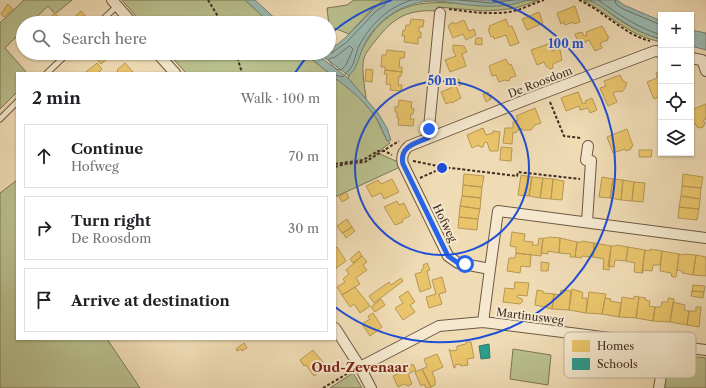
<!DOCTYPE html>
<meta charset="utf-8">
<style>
:root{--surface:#fff;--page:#f2f2f2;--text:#202124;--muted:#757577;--line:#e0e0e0}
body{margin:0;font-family:"Libre Caslon Text",serif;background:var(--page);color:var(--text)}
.controls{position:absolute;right:12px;top:12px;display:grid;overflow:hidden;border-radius:0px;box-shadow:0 1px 3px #0004}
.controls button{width:36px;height:36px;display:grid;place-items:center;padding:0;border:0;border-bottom:1px solid var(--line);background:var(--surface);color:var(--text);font:20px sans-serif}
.stop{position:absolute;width:12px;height:12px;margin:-9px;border:3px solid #2563eb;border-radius:50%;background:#fff}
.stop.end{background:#2563eb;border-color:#fff;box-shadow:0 1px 4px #0008}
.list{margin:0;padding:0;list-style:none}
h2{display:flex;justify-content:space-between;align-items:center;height:52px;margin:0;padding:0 16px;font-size:17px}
h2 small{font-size:13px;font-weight:400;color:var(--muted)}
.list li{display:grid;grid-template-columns:26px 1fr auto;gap:12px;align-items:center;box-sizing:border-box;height:64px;margin:0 8px 8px;padding:0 8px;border:1px solid var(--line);border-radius:0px}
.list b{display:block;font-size:15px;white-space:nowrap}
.list p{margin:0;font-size:13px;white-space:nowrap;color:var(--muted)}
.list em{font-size:13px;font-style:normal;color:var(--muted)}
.icon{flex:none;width:22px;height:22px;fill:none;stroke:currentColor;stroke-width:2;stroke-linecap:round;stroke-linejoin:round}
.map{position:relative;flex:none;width:706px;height:388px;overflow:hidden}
.search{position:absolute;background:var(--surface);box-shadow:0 1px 3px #0004;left:16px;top:16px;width:320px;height:44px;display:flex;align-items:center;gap:10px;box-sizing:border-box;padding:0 14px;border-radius:22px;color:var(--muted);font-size:15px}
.panel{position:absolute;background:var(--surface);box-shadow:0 1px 3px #0004;left:16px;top:72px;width:320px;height:268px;border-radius:0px}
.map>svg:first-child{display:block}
</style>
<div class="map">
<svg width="706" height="388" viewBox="0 0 706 388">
<rect width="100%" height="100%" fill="#efdbb4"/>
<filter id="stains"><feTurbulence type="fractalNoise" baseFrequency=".005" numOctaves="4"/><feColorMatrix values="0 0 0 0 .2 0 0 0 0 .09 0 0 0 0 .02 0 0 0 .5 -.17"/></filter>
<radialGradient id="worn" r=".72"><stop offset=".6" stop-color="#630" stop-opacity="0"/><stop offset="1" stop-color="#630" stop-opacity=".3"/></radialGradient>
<!-- green -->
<path fill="#b9c08e" stroke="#7d7657" d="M24,0h48l-17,14 -7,-8 -18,17h-7v7l-18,18 22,25h-10v19l-17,17v-86z
M122,0h123l25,23h-128z
M354,0h30l-12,9 -23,25 -20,-8 -2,-18 20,-3z
M539,0l-23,8 -15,2 -17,1 -46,-4v4c-30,-2 -44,6 -62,29 -4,5 -10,12 -12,18 -3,11 1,29 2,41l-18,-21c3,-9 8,-17 12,-25 20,-39 45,-53 89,-50z
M583,0c13,0 22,10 32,17 14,10 30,18 46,22v3c-34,-7 -50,-27 -78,-42z
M168,53h136l25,20h-143z
M335,78c14,10 29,23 39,37 6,8 9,22 16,28l-15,11h5l18,8 2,5 -65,30z
M17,180v159h90l33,49h-140v-195z
M513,349l38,6 -3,30 -38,-6z
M669,354l37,4v30h-43z
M353,373l9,15h-32z"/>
<!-- water -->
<path fill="#9abab2" stroke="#768278" d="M245,0h10l25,23h-10z
M384,0h144c-22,8 -44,7 -67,4 -9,-1 -18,-3 -27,-3 -28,0 -54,16 -68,40 -5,9 -7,20 -12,29 -1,2 -4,3 -5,6l-29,-22 9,-1v-3c22,-13 35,-35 55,-50z
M590,0h27l7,5 37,16v18c-29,-7 -46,-25 -71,-39z
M691,30l15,3v17l-15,-4z
M304,53h11l33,25 30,35 9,15 4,12 -4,1c-3,-7 -6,-14 -9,-20 -10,-17 -28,-32 -43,-43v-5h-6z"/>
<!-- homes -->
<path fill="#e9c46a" stroke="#b79754" d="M8,4l5,5 -9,8 -3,-3z
M575,6l5,16 -6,2 -1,-2 -8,3 -1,-3 -3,2 -4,-11z
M81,11l7,8 -5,4h-15z
M539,12l4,11 -16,7 -5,-11z
M55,13l4,6 -5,4h-4l-3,-3z
M411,19l13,1 -1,7h-4v5h2v6l-3,-1v7l-14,-2 1,-6h-3l1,-6 2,1 1,-6h4z
M506,19l3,8 3,-1 7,17 -9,3 -4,-11 -12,4 -1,-3 -2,1 -3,-8h2l-1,-3z
M464,20l5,11 5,-2 2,6 -10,5 -3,-6 -10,4 -5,-12 2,-1v-1l3,-2 2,2z
M602,26l7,12h-2l1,2 -8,3 2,5 -7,3 -6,-11 -3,1v1l-7,3 -4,-11 7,-2 2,4 3,-1 -1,-3z
M476,38h6v7l-7,-1z
M551,43l1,8 5,-2 3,1 2,10 -9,4v4l-3,1 -4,-3 -2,-4 -7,3 -6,-15z
M453,45l11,1 3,6 -5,2 4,12 -16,6 -5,-12 11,-4 -3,-5z
M387,50l18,2 -1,6h-4l-1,9h3v5l-17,-2v-3h-4l1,-12h4z
M100,53h14l-13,11 -5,-6 5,-4z
M506,59l3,6 2,-1 5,12 -6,2 -1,3 -4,-1 -6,2 -3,-7 -4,1 -3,-10z
M97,63l5,6 -4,4h-11l-1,-1z
M125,63l9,10h-18l2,-2 -1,-1z
M366,69l7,1 -1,12 -7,-1z
M385,70l17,2 -1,4h-2l-1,9h4l-1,6 -11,-1 1,-5 -5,-1 1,-10h-3z
M661,71v25l-7,3 -7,-17 10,-4 -1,-5z
M620,75l3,6 4,2 -2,5 -3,4 -4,-1 -5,2 4,9 -9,4 -8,-18 6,-2 -2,-5z
M459,79l2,6 -5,1 5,12 -9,5 -1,-1 -5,2 -5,-12 10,-4 -2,-5z
M488,92l3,7 -5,3 -3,-8z
M578,92l5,12 3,-1 -1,-2 7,-3 5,12 -7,3 -2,-5 -8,2 -1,-4 -13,5 -5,-13z
M399,100l13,2 -1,6 3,1 -1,5h-2l-1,5h4l-1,7 -15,-1 1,-7h-2v-6h-2v-5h3z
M706,104v15l-3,1 2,3 -2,4 -3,1 -3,-1 -2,-4 -1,1 -3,-7v-7z
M535,108l6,15 -6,2 -4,5h-9l-1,-2 -3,2 -2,3 -3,-1 -1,12 -9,-1 2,-15h8v-6l5,-2 -2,-4z
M483,128l3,7 7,-2v-2l7,1 -2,19h-8l-3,-9 -3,1 -1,4h-3l-1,-2 -7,3 -5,-13z
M627,129l6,17 -2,1v2l-5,2 -1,-2 -12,4 -6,-16z
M501,147l11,1 -1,13 -11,-1z
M639,150h13l-1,7h-12z
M464,174l20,2 -2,11 -19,-2z
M683,174l20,3 -2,11 -19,-2z
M521,175l11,2 -3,19 -11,-1z
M532,177l11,1 -3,20 -11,-2z
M602,177l11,2 -3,19 -11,-1z
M543,178l10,1 -2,20 -11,-1z
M392,179l7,13 -15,7 -3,-6 -9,4 -6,-11 12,-6 3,4z
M553,179l11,2 -2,19 -11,-1z
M613,179l10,1 -2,20 -11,-2z
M623,180l11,2 -2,19 -11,-1z
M634,182l11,1 -2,19 -11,-1z
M463,185l19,2 -1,11 -19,-2z
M682,186l19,2 -1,11 -19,-3z
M346,192l3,6 -7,4 -3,-5z
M462,196l19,2 -1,11 -20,-3z
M681,196l19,3 -1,10 -20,-2z
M397,201l2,4 5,-2 6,13 -8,4 1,2 -8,3 -11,-18z
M460,206l20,3 -2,10 -19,-2z
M679,207l20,2 -2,11 -19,-2z
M459,217l19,2 -1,11 -19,-2z
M347,219l5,8 -10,6 -5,-7z
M352,227l3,4 -9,7 -3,-5z
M512,232l13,2 -1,7 9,1 -1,3h6l1,-7 4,1 -2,17 -25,-3v-6l-6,-1z
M549,237l11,1 -1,15 -11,-2v3l-7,-1 2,-14v-1h5z
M560,238l17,4 -2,15h-5l1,-3 -12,-1z
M582,241l12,2 -1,14 -11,-1 -1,2 -6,-1 2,-15h5z
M594,243l17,3 -2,24 -6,-1 1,-10 -11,-2z
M616,245l12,2 -2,14 -11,-1 -1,7 -6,-1 3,-20h5z
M337,247l9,14 -11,8v-21z
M628,247l17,3 -3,23 -8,-1 1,-9 -9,-2z
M650,249l12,2 -2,14h-7l-1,6 -9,-1v3h-1l3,-23 5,1z
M359,251l3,5 -9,7 -3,-4z
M662,251l17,3 -3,23h-4l-1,-4 -11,-2z
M516,253l15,2 -1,12 -9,-1 -1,7 -13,-2 2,-13h6z
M679,254l5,1v-1l12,1 -3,20 -11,-2v-2l-5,-1z
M696,255l10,2v19l-13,-1z
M362,256l5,6 -4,3 4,5 -11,8 4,6 -18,11 -5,-8 8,-5 -2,-3 6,-5 -3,-4z
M541,262l8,1 -1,8h-7z
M427,263l3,7 -3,1 4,17 -11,4 -5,-18 7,-2 -1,-2 3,-2 -1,-3z
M442,277l4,15 -7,2 3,10 -13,4 -3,-11 10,-3 -4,-14z
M401,278l2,3 -29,22 -5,-7 20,-14 2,3z
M515,282l14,1 -2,13 -9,-1 -1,2 5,2 1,2 -3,3 -17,-2 2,-14 9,1z
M693,285l12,1 -1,6 -12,-1z
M355,287l15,19 -10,7 -6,-9 -4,3 -8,-12z
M572,289l10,3 1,1 -1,5h5l-1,15 -17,-3z
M537,290l6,1v2l11,1 -2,15 -17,-4z
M561,290l10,1 -2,19 -17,-1 2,-15 6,1z
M408,291l7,11 -5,3 5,7 -12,8 -8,-12 8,-5 -4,-6z
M692,291l12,1 -1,6 -12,-2z
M589,292l17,2 -4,20 -16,-1z
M634,296l5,1 -3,21 -17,-1 3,-20 12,2z
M639,297l7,1 -1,2 5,1 -1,5 6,1 -2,14 -17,-3z
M605,298l6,1 -1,2 11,2 -2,14 -17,-3z
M668,298l6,1 -4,23 -17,-1 2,-14h6l1,-5h6z
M381,299l4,6 -10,7 -4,-5z
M673,302l12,3 -1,5 5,1 -2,14 -17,-3z
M696,307h5l-2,20 -12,-2 2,-14h7z
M373,313l9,14 -12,9 -8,-12 8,-5 -2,-3z
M466,342h5l3,16 -7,1 1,6 -7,1 -1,-2 -5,1v3h-1l-5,-19 2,2 6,-1v-4l9,-2z
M244,343l3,5 -5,3 -1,-2 -4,2 -1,-2z
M313,350l14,17 -13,9 -8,-11 -2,1 -4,-6z
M437,354l6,13 -11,5 3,7v6l-4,2 -9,-18 5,-2 -3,-8z
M413,364l3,6 -8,4 4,10 -4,2 -4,-2 -6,3 -5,-11 7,-3 -1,-2z
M422,369l9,18 -2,1h-3l-2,-4 -3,2 -6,-14z"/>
<!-- schools -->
<path fill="#2a9d8f" stroke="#317b6e" d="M489,344l1,14 -9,1 -2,-13z"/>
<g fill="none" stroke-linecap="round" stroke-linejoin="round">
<!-- shore -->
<path stroke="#6e7469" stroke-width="1" d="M459,0l32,3 22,-3
M598,0c20,14 40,28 63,35
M615,0l1,4 7,5 38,16
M350,46l3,3 -7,16 -5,5 -5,-1 -7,-8v-2l6,-2z
M329,53l4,-1 14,-10 28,-30 10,-7 1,-5
M335,75l8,2c2,-3 5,-6 8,-9 3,-5 5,-14 7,-20 11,-22 29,-41 54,-48"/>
<!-- service casing -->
<g stroke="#6c5845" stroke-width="7">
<path id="service" d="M99,23l18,-17
M47,73l21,-20
M0,119l17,-17"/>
</g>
<!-- minor casing -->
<g stroke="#6c5845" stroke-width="12">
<path id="minor" d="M112,0l20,23
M157,53l18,20
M691,58l11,2 4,11
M428,138l12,-125
M587,222l4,-61 -5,-1 2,-14
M490,269l8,-58 208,27
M483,322l7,-53 -32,-6 -10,-7 -45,-92c-2,-7 0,-13 6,-18l124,-49 122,-46 6,1
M335,328l25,39 11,21
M360,367l79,-41 44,-4 223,28
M659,388l7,-43"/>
</g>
<!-- path -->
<path stroke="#412d20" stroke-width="2" stroke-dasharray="3 2" stroke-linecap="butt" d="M208,0l14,23
M579,0c25,11 44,34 71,41
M449,9c22,3 47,7 69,1 8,-3 17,-7 26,-10
M236,53l6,20
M550,102l14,34 17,2
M413,161l30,6 74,9 1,-4 62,7
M335,164l28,-4 15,-9h7l7,4
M335,167l10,-3 20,-2 34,-21
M420,178l22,-10
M323,388l27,-16"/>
<!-- service -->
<use href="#service" stroke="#f5e8ce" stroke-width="5"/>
<!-- minor -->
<use href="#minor" stroke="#f5e8ce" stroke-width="10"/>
</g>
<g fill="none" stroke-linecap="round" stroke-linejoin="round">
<!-- route -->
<path stroke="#2563eb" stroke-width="5" d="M429,129l-1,9c-13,5 -29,9 -25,26l45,92 10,7 7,1"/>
</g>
<!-- distance rings -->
<g fill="none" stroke="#1d4ed8" stroke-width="2">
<circle cx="442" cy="168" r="87"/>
<path d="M295 73A175 175 0 0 1 310 53M330 34A175 175 0 0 1 392 0M492 0A175 175 0 1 1 335 307"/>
</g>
<g text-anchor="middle" stroke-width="4" stroke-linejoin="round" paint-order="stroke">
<!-- street labels -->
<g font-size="11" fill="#412d20" stroke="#f5e8ce">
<text transform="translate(540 82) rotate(-21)" y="4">De Roosdom</text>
<text transform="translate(445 223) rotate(64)" y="4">Hofweg</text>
<text transform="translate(530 316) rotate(7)" y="4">Martinusweg</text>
</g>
<!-- quarter labels -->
<g font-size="13" font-weight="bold" fill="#7a1f14" stroke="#f5e8ce">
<text x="360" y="372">Oud-Zevenaar</text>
</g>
</g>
<!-- legend -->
<rect x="564" y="332" width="132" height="46" rx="6" fill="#f5e8ce" stroke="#bfb09a" stroke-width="1"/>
<rect x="572" y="340" width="18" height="12" fill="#e9c46a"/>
<rect x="572" y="358" width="18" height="12" fill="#2a9d8f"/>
<g font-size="11" fill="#412d20">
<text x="597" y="350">Homes</text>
<text x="597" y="368">Schools</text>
</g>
<circle cx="442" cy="168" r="6" fill="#1d4ed8" stroke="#f5e8ce" stroke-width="2"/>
<g font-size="12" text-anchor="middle" font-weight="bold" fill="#1d4ed8" stroke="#f5e8ce" stroke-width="4" stroke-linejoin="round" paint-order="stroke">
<text x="566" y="48">100 m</text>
<text x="442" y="85">50 m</text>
</g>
<rect width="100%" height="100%" filter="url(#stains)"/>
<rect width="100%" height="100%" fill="url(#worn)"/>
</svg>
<div class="controls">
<button>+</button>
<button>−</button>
<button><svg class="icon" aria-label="locate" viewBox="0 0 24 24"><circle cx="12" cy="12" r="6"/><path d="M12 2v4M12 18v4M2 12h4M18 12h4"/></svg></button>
<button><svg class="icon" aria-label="layers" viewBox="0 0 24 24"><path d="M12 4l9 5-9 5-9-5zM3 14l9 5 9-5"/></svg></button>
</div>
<div class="stop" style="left:465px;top:264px"></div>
<div class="stop end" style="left:429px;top:129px"></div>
<div class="search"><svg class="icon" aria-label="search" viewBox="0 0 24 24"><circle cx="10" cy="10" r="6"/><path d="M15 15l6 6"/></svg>Search here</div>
<section class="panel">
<h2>2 min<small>Walk · 100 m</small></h2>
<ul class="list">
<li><svg class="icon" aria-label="ahead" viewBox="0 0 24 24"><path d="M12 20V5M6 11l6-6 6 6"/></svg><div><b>Continue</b><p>Hofweg</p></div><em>70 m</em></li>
<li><svg class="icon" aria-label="right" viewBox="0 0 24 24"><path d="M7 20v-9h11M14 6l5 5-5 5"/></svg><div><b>Turn right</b><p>De Roosdom</p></div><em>30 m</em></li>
<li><svg class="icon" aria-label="arrive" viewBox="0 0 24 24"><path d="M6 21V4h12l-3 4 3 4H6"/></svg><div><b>Arrive at destination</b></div></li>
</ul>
</section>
</div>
